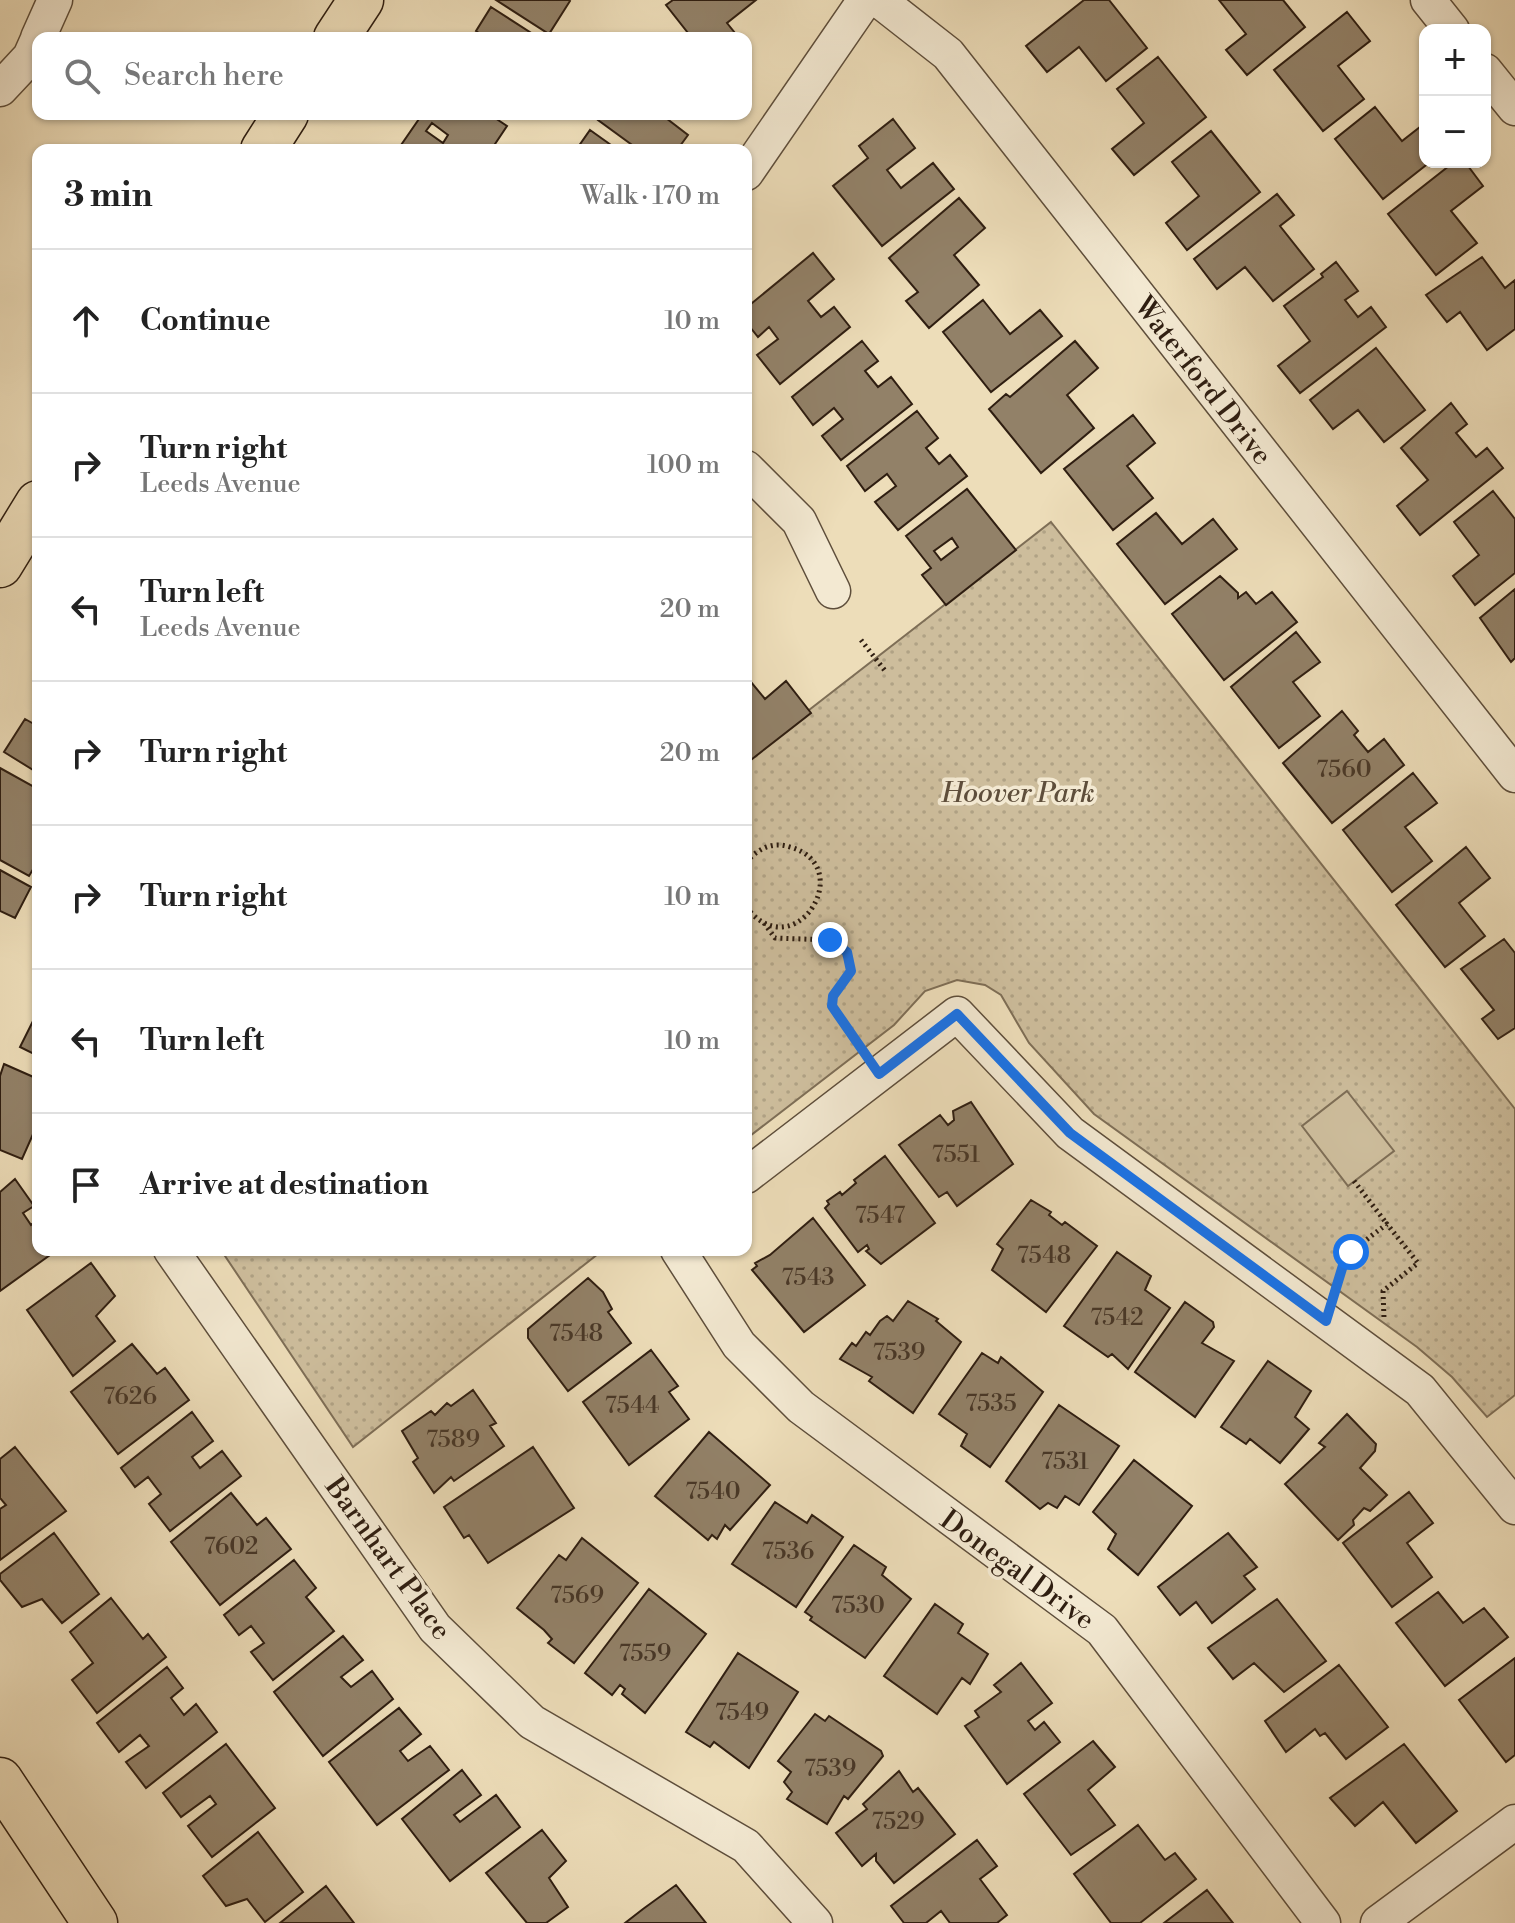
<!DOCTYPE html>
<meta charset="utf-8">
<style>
:root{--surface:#fff;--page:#f6f6f6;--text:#222;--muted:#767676;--line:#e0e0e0}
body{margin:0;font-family:"Libre Bodoni",serif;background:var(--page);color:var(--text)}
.controls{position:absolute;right:24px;top:24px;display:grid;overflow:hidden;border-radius:16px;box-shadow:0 2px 6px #0004}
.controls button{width:72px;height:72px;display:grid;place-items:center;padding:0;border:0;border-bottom:2px solid var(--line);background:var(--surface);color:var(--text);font:40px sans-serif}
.stop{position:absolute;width:24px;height:24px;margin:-18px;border:6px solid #1a73e8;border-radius:50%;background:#fff}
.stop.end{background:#1a73e8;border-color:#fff;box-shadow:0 2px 8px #0008}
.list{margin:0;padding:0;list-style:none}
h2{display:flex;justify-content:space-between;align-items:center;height:104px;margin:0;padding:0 32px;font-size:34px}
h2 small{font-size:26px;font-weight:400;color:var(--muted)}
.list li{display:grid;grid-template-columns:52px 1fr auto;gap:24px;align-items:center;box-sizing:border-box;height:144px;padding:0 32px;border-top:2px solid var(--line)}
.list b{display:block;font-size:30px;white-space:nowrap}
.list p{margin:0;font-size:26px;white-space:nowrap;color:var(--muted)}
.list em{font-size:26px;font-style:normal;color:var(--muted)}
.icon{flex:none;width:44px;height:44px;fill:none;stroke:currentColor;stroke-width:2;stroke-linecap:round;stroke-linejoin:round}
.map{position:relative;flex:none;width:1515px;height:1923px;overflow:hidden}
.search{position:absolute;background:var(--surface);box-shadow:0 2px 6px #0004;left:32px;top:32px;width:720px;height:88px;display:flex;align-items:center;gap:20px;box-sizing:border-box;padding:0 28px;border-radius:16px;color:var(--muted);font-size:30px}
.panel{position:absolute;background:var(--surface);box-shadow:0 2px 6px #0004;left:32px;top:144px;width:720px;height:1112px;border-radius:16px}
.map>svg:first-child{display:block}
</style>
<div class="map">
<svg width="1515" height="1923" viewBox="0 0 1515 1923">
<defs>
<pattern id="park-dots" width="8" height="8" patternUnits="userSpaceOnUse" patternTransform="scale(2)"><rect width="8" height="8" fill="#cdbd9c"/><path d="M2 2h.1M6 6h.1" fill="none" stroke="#b0a285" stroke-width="1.8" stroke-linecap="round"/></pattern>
</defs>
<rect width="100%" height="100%" fill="#edddb9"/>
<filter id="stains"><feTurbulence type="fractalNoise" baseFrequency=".0025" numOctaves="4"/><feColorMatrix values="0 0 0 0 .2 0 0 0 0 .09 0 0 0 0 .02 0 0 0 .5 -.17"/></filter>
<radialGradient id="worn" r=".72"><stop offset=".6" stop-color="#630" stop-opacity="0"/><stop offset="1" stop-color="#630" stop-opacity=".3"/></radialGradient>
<!-- park -->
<path fill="url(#park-dots)" stroke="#7e6e56" stroke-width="2" d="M1051,522l464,587v286l-28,22 -35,-40 -35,-30 -323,-233 -65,-71 -28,-48 -16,-10 -28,-5 -32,11 -31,34 -148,114v-380z
M221,1250h382l-250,197z"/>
<!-- pitch -->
<path fill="#cdbd9c" stroke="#7e6e56" stroke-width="2" d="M1347,1091l47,60 -46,35 -46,-60z"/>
<!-- building -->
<path fill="#928168" stroke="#2f1e11" stroke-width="2" fill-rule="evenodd" d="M496,0h73l1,1 -21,33z
M673,0h83l-29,23 12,15h-47l-26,-33z
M1084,0h25l38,48 -41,33 -27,-34 -32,25 -21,-26z
M1219,0h64l22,27 -58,48 -21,-25 20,-16z
M491,7l48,31h-53l-10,-7z
M1347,12l23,29 -32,25 26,33 -41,32 -49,-61z
M1158,57l48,60 -72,58 -22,-26 32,-26 -27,-34z
M1375,107l27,34 23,-18v39h5l-47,37 -48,-60z
M418,114h71l18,12 -16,24h-89l-3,-2 22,-32zM432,123l16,12 -5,8 -17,-12z
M603,114h66l-3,4 22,17 -11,15h-38l-41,-30z
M893,119l22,29 -28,22 14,18 32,-25 21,26 -72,57 -49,-60 35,-28 -9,-12z
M590,130l28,20h-42z
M1211,131l49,61 -73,58 -21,-27 33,-27 -27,-34z
M1454,162h11l18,24 -32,25 26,32 -41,32 -48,-61z
M1277,194l17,21 -14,11 34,43 -41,32 -28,-34 -28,22 -23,-30z
M959,198l26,30 -31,27 25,30 -50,43 -23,-27 12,-9 -29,-34z
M813,253l21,26 -26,22 13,16 13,-10 16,20 -70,57 -23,-29 21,-16 -9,-12 -11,10 -12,-15v-14z
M1482,257l23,31 10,-8v49l-28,21 -27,-38 -13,10 -21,-27z
M1336,262l22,29 -13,9 13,17 13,-10 15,20 -86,66 -22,-27 32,-25 -26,-35 39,-29 -2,-3z
M983,300l27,34 30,-24 22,26 -71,56 -48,-60z
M862,341l16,20 -13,10 13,16 13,-10 21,27 -71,56 -19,-24 21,-17 -9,-11 -21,17 -21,-28z
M1075,341l23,27 -31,27 27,33 -53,45 -52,-64 17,-15 4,3z
M1376,348l49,62 -41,32 -26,-32 -25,19 -23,-29z
M1451,403l16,21 -11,9 20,24 11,-9 16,20 -83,67 -23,-29 31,-26 -27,-32z
M917,411l21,27 -12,10 13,16 11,-9 17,21 -69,54 -23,-28 21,-16 -9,-12 -22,17 -18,-25z
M1133,415l22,28 -28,23 26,32 -40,32 -49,-61z
M967,489l49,61 -70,55 -24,-30 9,-7 -25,-32zM952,538l6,9 -17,13 -7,-9z
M1493,491l22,28v54l-40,32 -22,-29 26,-21 -25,-33z
M1156,513l26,31 31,-25 24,30 -72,55 -48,-60z
M1220,576l18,17v5l8,-6 10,12 16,-12 25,30 -73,58 -52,-66z
M1515,589v69l-4,4 -31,-44z
M1296,632l24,30 -27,20 27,34 -41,32 -48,-61z
M746,676l19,23 21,-18 25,32 -64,50z
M1342,711l16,20 -4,4 14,17 16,-13 20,26 -72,58 -49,-60z
M38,718v55l-34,-21 21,-33 9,5z
M0,768l38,21v72l-9,15 -29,-16z
M1413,773l24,30 -32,24 27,34 -40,31 -49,-62z
M1466,847l24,31 -31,25 26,33 -40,31 -49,-62z
M0,870l31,17 -16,31 -15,-7z
M1504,939l11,14v75l-17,11 -16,-20 12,-9 -33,-41z
M38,1011v45l-18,-9z
M4,1064l34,15v44l-16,36 -22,-9v-74z
M971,1102l42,62 -56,42 -10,-14 -8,5 -40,-52 41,-30 8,10 6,-5 -1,-9z
M885,1156l50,67 -54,41 -15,-13 3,-2 -2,-4 -9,7 -33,-44 4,-4 -2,-3 13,-9 2,3 14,-12 -2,-3z
M15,1179l19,27 -11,7 8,12 7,-6v31h19l-57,41v-99z
M1031,1200l20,12 -2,3 13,10 3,-3 32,24 -51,66 -54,-42 11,-21 -6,-5z
M813,1218l52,67 -61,47 -52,-62 5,-4 -2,-3 15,-8z
M1117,1252l34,24 -6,14 25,18 -42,61 -16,-15 -4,3 -44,-31z
M91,1263l24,33 -19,20 19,25 -42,35 -46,-66z
M588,1278l15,14 9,17 -4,3 23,31 -63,48 -40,-53v-9z
M908,1301l30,18 -2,2 25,21 -48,71 -44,-32 3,-4 -32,-18 12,-16 4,3 10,-14 4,3 10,-14 7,-5 6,5z
M1185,1302l28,20 1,5 -12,16 32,18 -39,56 -60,-45z
M132,1344l25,30 8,-6 24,32 -71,54 -47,-62z
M651,1350l27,36 -9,6 20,27 -60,46 -46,-63z
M982,1353l16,10 3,-6 42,35 -53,75 -29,-21 6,-12 -28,-20z
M1268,1361l43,30 -16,26 14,12 -29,34 -30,-24 -4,5 -25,-17z
M473,1390l23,33 -6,3 14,20 -50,35 -3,-4 -17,16 -21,-31 5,-4 -16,-27 29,-20 4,4 12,-12 4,3z
M1059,1405l60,41 -40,59 -14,-9 -8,12 -9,-5 -8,6 -34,-28z
M192,1412l21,29 -21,16 8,11 22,-17 19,25 -71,55 -21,-27 12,-10 -13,-17 -13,10 -14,-19z
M1347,1414l29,30 -1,7 -15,17 27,27 -17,16 -6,-3 -11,12 1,5 -16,15 -53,-56 40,-37 -6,-4z
M709,1432l61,53 -40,45 -5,-5 -8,14 -5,-4 -4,5 -53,-44z
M15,1447l51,64 -66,49v-51l6,-4 -6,-7v-39z
M533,1447l41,61 -86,55 -19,-28 -5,3 -20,-31z
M1134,1460l58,46 -54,69 -30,-26 8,-15 -23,-22z
M1409,1492l24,31 -26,20 25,34 -40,30 -49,-64z
M231,1493l26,32 9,-7 25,31 -71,56 -49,-63z
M775,1502l32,21 5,-8 31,22 -47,70 -64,-43z
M54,1533l45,61 -37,29 -20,-24 -20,8 -22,-27v-6z
M1228,1533l29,34 -13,9 11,13 -43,34 -16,-21 -16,13 -22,-28z
M582,1538l56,45 -64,80 -26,-20 4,-4 -8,-9 -27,-22 42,-53 7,5z
M854,1545l32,22 -4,8 29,24 -46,59 -55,-38 2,-3 -7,-5z
M294,1560l22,28 -10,9 28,34 -61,49 -22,-28 13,-9 -13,-17 -12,9 -15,-20z
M649,1589l57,45 -61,79 -23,-19 3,-5 -5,-4 -8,10 -27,-22z
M1438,1592l25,31 21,-15 24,29 -63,49 -49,-63z
M111,1598l32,41 5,-5 18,23 -69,56 -25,-33 21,-17 -23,-31z
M1277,1599l49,62 -42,31 -30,-29 -21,16 -25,-31z
M935,1604l28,20 -5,9 30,21 -18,30 -8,-6 -25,36 -53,-38z
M343,1636l20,24 -22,17 10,10 21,-16 21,28 -70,57 -49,-64z
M738,1653l60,39 -49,76 -35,-26 -4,5 -24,-15z
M1515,1658v97l-9,7 -47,-62z
M1021,1663l31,40 -24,18 7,9 9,-8 16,20 -53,42 -42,-58 14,-9 -4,-6 26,-19 -7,-7z
M1339,1665l49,62 -42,32 -21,-26 -5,3 -5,-7 -29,23 -21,-31z
M167,1667l16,21 -12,10 13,17 12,-11 21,28 -71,56 -20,-26 23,-16 -9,-11 -21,17 -22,-29z
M399,1708l22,26 -21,17 8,10 22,-15 19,24 -72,55 -48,-63z
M815,1714l10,7 4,-5 52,35 2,5 -35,43 -4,-3 -17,28 -40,-25 5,-7 -8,-10 7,-10 -13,-11z
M1093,1741l22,26 -27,23 27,35 -44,30 -47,-61z
M226,1744l49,64 -63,49 -24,-31 28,-22 -6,-8 -29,21 -18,-24z
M1404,1744l53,67 -41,32 -33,-41 -28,24 -25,-28z
M462,1770l19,25 -27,20 6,7 36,-27 24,32 -70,54 -48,-62z
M899,1771l14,21 5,-4 37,46 -61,49 -18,-22v-7l-14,12 -26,-33 31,-24 -4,-5z
M1138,1825l27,35 10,-7 21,26 -56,44h-29l-37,-49z
M542,1830l24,31 -17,17 19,29 -22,16h-19l-41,-50z
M258,1832l45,60 -38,30 -18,-23 -21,7 -23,-30z
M977,1840l20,26 -17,13 27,36 -10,8h-47l-9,-12 -15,12h-22l-13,-17z
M676,1885l30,38h-81l18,-14z
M326,1886l28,37h-74z
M1207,1890l26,33h-69z"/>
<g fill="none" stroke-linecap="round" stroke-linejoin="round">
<!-- minor casing -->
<g stroke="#5e4e3b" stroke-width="37">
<path id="minor" d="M879,0l69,54 567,721
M1428,0l24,30
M38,38l17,-38
M1485,71l30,37
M0,89l30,-32 8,-18
M746,173l119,-173
M746,468l53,53 34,70
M746,1176l211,-162 113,119 350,257 95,117
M171,1250l264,378 97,94 214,124 69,77
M678,1250l61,95 62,62 301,223 221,293
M1378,1923l137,-101"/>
</g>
<!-- major casing -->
<g stroke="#2f1e11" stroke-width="47">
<path id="major" d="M336,38l25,-38
M263,150l23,-36
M0,565l38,-62
M0,1780l95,143"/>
</g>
<!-- path -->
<path stroke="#2f1e11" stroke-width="5" stroke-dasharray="2 4" stroke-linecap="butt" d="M861,640l25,32
M746,862c12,-13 26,-21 44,-15 69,19 5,123 -44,60
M764,923l11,15 55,2 17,12 4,19 -18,25 -1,10 27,41
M1354,1181l33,43
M1335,1289c11,-36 23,-43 52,-65l31,39 -35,28 1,27"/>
<!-- minor -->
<use href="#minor" stroke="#f3e9d2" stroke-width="34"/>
<!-- major -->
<use href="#major" stroke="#edddb9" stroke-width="44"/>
</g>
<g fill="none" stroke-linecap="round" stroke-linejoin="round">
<!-- route -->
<path stroke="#1a73e8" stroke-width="10" d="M830,940l17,12 4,19 -18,25 -1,10 47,68 78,-60 113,119 256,188 18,-59 7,-10"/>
</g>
<g text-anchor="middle" stroke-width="7" stroke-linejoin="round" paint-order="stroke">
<!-- number labels -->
<g font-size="24" fill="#483727">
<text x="1344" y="777">7560</text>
<text x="956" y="1162">7551</text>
<text x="880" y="1223">7547</text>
<text x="1044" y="1263">7548</text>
<text x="808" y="1285">7543</text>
<text x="1117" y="1325">7542</text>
<text x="576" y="1341">7548</text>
<text x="899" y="1360">7539</text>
<text x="130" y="1404">7626</text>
<text x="991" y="1411">7535</text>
<text x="632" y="1413">7544</text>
<text x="453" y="1447">7589</text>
<text x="1065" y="1469">7531</text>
<text x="713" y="1499">7540</text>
<text x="231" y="1554">7602</text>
<text x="788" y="1559">7536</text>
<text x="577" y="1603">7569</text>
<text x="858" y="1613">7530</text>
<text x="645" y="1661">7559</text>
<text x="742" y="1720">7549</text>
<text x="830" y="1776">7539</text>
<text x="898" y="1829">7529</text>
</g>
<!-- street labels -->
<g font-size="28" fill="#2f1e11" stroke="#f3e9d2">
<text transform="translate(1204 380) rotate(52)" y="10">Waterford Drive</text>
<text transform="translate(389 1558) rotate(54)" y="10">Barnhart Place</text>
<text transform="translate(1018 1569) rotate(36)" y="10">Donegal Drive</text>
</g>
<!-- park labels -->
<g font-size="28" font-style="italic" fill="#5e4e3b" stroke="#f3e9d2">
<text x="1018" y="802">Hoover Park</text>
</g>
</g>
<rect width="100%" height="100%" filter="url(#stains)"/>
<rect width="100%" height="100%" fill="url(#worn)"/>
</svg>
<div class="controls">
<button>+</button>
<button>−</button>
</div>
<div class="stop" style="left:1351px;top:1252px"></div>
<div class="stop end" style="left:830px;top:940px"></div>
<div class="search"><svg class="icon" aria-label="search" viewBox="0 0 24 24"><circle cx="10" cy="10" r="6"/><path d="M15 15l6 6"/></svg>Search here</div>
<section class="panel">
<h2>3 min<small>Walk · 170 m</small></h2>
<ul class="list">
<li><svg class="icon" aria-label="ahead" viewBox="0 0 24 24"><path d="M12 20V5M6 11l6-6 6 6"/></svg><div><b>Continue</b></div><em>10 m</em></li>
<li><svg class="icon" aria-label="right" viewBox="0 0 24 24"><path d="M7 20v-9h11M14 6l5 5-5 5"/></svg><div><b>Turn right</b><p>Leeds Avenue</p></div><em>100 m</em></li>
<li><svg class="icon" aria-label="left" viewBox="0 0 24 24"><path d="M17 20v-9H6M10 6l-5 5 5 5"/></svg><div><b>Turn left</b><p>Leeds Avenue</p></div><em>20 m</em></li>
<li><svg class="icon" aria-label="right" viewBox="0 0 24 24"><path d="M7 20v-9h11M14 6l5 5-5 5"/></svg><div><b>Turn right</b></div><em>20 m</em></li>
<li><svg class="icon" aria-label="right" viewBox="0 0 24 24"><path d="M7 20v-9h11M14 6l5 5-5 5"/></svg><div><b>Turn right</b></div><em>10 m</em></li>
<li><svg class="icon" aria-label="left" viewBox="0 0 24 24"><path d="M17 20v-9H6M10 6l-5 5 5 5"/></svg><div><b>Turn left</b></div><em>10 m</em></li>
<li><svg class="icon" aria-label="arrive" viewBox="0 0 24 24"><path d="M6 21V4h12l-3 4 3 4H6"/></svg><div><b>Arrive at destination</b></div></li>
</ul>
</section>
</div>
